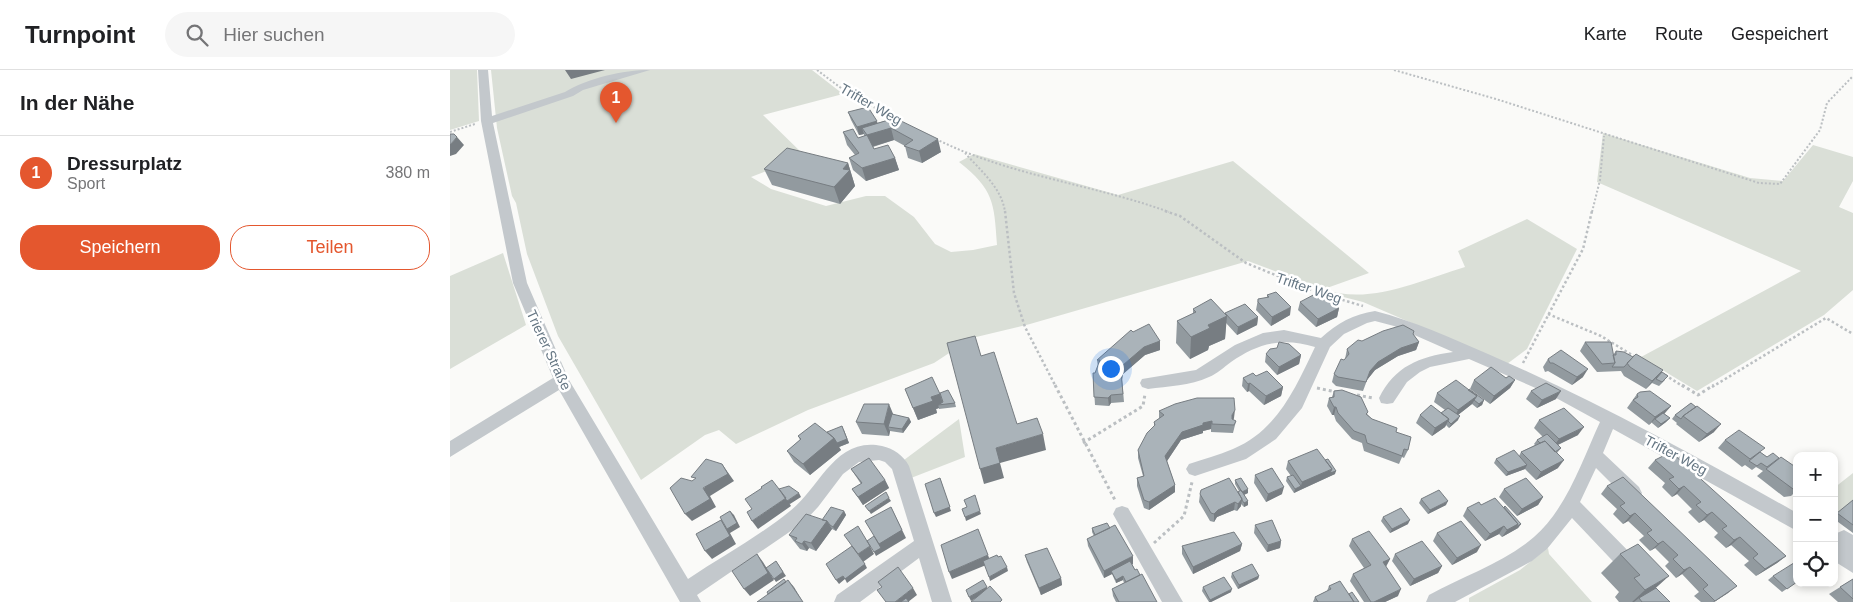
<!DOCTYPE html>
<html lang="de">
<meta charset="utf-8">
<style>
:root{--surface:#fff;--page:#f6f6f6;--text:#202124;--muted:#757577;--line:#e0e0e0;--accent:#e4572e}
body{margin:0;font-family:Helvetica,sans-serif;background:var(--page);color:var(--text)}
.controls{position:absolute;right:15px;bottom:15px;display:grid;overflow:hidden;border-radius:10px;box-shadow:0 2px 8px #0003}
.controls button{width:45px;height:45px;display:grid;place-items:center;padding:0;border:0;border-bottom:1px solid var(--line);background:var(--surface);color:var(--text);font:25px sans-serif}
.you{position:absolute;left:660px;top:298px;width:18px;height:18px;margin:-12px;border:4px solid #fff;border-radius:50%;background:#1a73e8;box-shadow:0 0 0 8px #1a73e833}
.badge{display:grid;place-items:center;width:32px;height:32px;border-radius:50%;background:var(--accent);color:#fff;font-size:16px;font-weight:700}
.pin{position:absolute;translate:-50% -41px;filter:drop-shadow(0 1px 2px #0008)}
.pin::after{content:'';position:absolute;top:26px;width:18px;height:15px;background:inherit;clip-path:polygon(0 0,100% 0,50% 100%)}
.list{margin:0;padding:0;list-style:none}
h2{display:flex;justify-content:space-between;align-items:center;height:65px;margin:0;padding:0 20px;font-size:21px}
h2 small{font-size:16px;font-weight:400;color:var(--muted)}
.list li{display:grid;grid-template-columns:32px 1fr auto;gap:15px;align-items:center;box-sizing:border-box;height:75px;padding:0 20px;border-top:1px solid var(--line)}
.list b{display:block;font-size:19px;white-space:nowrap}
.list p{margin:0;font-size:16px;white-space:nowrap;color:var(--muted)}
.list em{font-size:16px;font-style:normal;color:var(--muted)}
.actions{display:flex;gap:10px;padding:15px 20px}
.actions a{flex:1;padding:11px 0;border:1px solid var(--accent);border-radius:20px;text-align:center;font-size:18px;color:var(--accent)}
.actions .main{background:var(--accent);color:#fff}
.icon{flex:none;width:28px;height:28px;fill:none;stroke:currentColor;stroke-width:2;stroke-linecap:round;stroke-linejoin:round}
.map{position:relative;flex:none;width:1403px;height:532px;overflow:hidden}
header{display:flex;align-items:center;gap:30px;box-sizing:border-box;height:70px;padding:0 25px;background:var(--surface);border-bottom:1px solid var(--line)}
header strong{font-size:24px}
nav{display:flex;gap:28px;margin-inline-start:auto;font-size:18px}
.search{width:350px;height:45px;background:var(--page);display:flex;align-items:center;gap:12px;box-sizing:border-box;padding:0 18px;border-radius:28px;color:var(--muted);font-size:19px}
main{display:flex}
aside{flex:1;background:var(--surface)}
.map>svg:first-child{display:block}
</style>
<header>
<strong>Turnpoint</strong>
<div class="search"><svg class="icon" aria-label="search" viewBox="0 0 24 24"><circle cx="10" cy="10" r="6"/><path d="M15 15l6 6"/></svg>Hier suchen</div>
<nav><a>Karte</a><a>Route</a><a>Gespeichert</a></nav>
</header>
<main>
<aside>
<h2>In der Nähe<small></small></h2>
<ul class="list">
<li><span class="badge">1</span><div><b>Dressurplatz</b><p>Sport</p></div><em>380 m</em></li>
</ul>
<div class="actions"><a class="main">Speichern</a><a>Teilen</a></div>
</aside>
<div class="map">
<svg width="1403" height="532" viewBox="0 0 1403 532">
<rect width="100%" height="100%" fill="#fafaf8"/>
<!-- green -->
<path fill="#dadfd7" d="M0,0h27l2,51 -29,9z
M41,0h321l31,24 -80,21 42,41 -54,21 20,12 55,17 40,-10h19l29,21 21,27 16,8 22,-2 24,-5c-3,-43 -3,-55 -38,-83l15,-8 144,41 115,-34 136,112 -45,16c44,17 98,-9 141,-22l-7,-16 69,-32 50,30 -50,100 -20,15 -144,-62 -43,-11 2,-2 -74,-28 -218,63 -58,14 -38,25 -126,47 -72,34 -17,-14 -14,5 -64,45 -83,-144 -31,-82 -11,-51 -4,-7 -15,-68z
M1153,63l147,45 33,3 30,-36 40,12v24l-14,26 14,6v77l-29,25 -127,76 -56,-34 160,-86 -204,-89z
M53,183l23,72 -76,44v-93z
M509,349l6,38 -54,21 -7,-18z
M1403,403v27l-19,16v-28z
M1098,478l1,6 43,48h-123v-4l51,-28z"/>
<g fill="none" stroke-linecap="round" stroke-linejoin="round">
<!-- path-far2 -->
<path stroke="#bbbfc2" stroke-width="2" stroke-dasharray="2 2" stroke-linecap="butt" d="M367,0l32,24 47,25
M944,0l102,29 263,84 21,1 40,-54 7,-27 26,-27
M0,62l25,-8
M486,69c74,37 156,45 233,73
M515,83c15,17 37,35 40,59
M1142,142l8,-32 4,-44"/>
<!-- path-far1 -->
<path stroke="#bbbfc2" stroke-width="2.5" stroke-dasharray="2.5 2.5" stroke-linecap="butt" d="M555,141l9,82 11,34 31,60
M715,141l15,5 66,47 73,30 44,13
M1098,244l53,22 36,22
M1073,293l60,-114 9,-38
M1215,305l19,12
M1262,317l114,-69 27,16"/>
<!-- path -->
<path stroke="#bbbfc2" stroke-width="3" stroke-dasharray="3 3" stroke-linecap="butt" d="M605,315l61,117
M1232,315l16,10 16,-10
M867,318l19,4
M907,325l16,3
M633,373l60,-37 2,-12
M704,473l30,-27 8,-34"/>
<!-- minor -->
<path fill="#c3c8cc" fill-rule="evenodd" d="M28,0h10l4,46 73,-24c23,-14 58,-22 85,-22l-67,20 -10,6 -80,27 34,160 42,97 119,199c34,-23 70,-42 102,-68 30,-23 45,-75 92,-65 12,3 21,9 27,20l43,136h-20l-13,-44 -59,44h-26l3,-7 77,-54 -22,-72 -7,-7 -6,-2 -20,2 -16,12 -25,33 -14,15 -107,73 4,7h-21l-121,-212 -109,67v-16l103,-63 -40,-95 -32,-162z
M925,241c39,10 76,27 113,43 106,46 208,102 309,159v18l-184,-102 -10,24 36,34 3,6 -3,6 -6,2 -6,-2 -31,-31 -16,34 60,61 3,6 -3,6 -7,3 -7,-3 -54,-57 -25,31 -15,12 -77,41h-29l3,-7c34,-19 75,-32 105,-58 33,-29 48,-76 66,-115l-53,-29 -78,-34 -39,8 -10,5 -13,10 -14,21 -6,1 -6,-1 -2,-5c16,-32 40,-41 74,-46l-59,-26 -19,-5 -8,2 -23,11 -14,13 -28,61 -26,31 -30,20 -51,17 -6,-2 -3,-5 3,-5c14,-5 30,-9 44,-15 44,-18 63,-62 82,-102 -32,-10 -57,-4 -84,15 -7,5 -14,12 -22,15 -19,9 -41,9 -61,12l-6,-2 -2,-4 2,-4 54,-9 39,-25 28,-12 21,-3 37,8c16,-15 33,-24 54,-27z
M672,436l6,2 55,94h-21l-49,-88 3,-6z
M1394,460l9,5v38l-19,-12v-21l3,-7z"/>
</g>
<!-- wall -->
<path fill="#929a9f" d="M398,42l29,11 18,-5 46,34 -19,11 -14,-5 -3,-12 -11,-6 -21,7 1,2 21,9 4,12 -33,11 -13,-11 -4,-12 6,-3 -8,-10 -4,-13 15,6 6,-2v-2l-5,1 -8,-15z
M398,93l7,23 -15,18 -68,-19 -8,-16z
M817,225l23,20 -19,11 -15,-16 2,-11 9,-1z
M850,232l39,6 -2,9 -21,10 -18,-17z
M743,239l32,5v-1l33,4 -1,8 -20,10 -11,-12 -1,16 -16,7 -1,4 -18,9 -14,-16 1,-22 16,-7z
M683,262l27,9v9l-15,5 -22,19 -1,5 2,23 -13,1 -2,3 -14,-1 -2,-32h2l3,-6 -1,-7z
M963,264l6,8 -3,8 -18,6 -23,14 -8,10 -4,11 -27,-5 -4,-4 2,-8 11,-15 2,-10 15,-8z
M1135,272l28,13 3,-4 17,6 29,15 3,8 -6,6 -7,-3 -6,6 -22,-13 -3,-5 -24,1 -17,-21z
M816,284l35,1 -2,9 -22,11 -12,-13z
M1098,289l35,18 -11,8 -24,-14 -3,1 -2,-5z
M806,306l27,11 -2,9 -17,9 -15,-14 -2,1 -5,-6 1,-8z
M1056,308l9,2 -5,8 -20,16 -20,-15 4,-9z
M455,319l35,4 15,10 1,4 -17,2v-1l-3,1 1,4 -19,7z
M1018,320l16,10 -2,5 -5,3 -5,-4 -14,11v5l-9,8 -3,-3 -1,2 -13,9 -16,-13 4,-8 21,-2 4,-3 -11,-8 3,-9z
M884,321l34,21 -1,2 5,5 24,13 12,18 -4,8 -2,-1 -3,7 -35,-13 -2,-8 -10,-4 -16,-18 -2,-6h-2l-5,-9 2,-8 3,-1z
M1081,321l25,8 -19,9 -11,-9z
M1187,324l34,12 -7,8 6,4 -4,4 -8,6 -6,-5v-1l-3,3 -22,-17z
M1241,333l23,29 -15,10 -23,-18 1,-1 -5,-4 3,-4z
M709,341l75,7 -1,2 3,1 -3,12 -22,-1v-3l-8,2v2l-22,7 -14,21 8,24v7l-26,18 -5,-2 -7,-22v-8l6,-2 -5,-18v-8l16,-24v-4l5,-3z
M443,345l16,3 2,4 -8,11 -13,-2 -1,5 -27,-2 -6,-12z
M1089,350l39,15 -20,10 3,3 -4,5 1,15 -22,12 -11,-11 -19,7 -12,-13 2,-4 23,-3 2,-4 14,-7 -1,-1 3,-4 6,-3 -9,-9z
M394,360l5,13 -10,4 2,3 -31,25 -16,-13 -7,-11 13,-11 -2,-4z
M1275,370l35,12 7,5 12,1 18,10v22l-6,6 -7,1 -27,-21 6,-5 -7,-4 -4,3 -7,-5 -3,2 -24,-19z
M1205,390l131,96 -9,7 -21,13 -12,-11 5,-4 -18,-16 -5,3 -12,-11 4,-4 -14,-13 -5,3 -11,-11 4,-3 -15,-15 -5,3 -10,-10 3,-4 -17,-15z
M838,391l47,13 -41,19 -8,-12 1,-4 4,-1 -5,-7z
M401,399l34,11 4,8 -26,17 -11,-16 9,-5z
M805,405l27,19 -16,8 -12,-19z
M785,410l13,13 -4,1 4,11 -4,2 -3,-3v2l-4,5 -3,-1 -17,7 -3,5 -4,-1 -11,-19 1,-8 38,-2 1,-1 -4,-7z
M1157,416l121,107 -14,9h-13l-7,-6 5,-4 -17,-18 -6,4 -11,-12 4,-4 -14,-14 -5,3 -11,-11 5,-4 -16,-15 -5,3 -10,-10 4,-5 -16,-15z
M1054,419l39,8 -5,8 -21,11 -18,-19z
M971,429l25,6 -18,9 -9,-11z
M1403,430v33l-19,-14v-3z
M1031,435l23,2 17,17 -3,4 -16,9 -3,-3 -14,7 -22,-25 4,-8z
M394,441l2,4 -10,16 -4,-2 -16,22 -7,-3 -2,3 -7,-2 -11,-14 33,-15z
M933,447l25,7 -18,9 -9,-12z
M805,455l26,16 -1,7 -13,4 -13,-19z
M642,458l41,36h-1l3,6 22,32h-41l-3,-6 -1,-7 12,-6 -1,-3 -7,3 -4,-9 -8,4 -16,-32 -1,-7 7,-3 -2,-4z
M987,463l40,19 -25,13 -19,-24z
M902,469l38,20 -4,8 12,29 -13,6h-21l-14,-21 3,-7 11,-6 -15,-22z
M792,474l-2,7 -47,23 -11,-20v-8z
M945,484l47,12 -4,7 -28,13 -18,-25z
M1170,484l36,34 14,14h-51l-4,-5 4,-5 -18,-19z
M575,485l36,23 1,7 -21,10 -14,-33z
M782,503l27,3 -1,3 -20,10 -7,-12z
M1323,506l24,6 -15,10 -14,-12z
M1403,509v23h-15l-9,-8z
M879,516l20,8 10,8h-46l2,-5 12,-6z
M753,517l28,5 -20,10h-2l-7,-11z"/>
<!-- shaded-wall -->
<path fill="#777d82" d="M115,0h40l-34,9z
M427,51l2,9 -17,-2 2,6 -5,1 -2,-8z
M441,58l3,12 -23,7 -4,-12z
M7,67l7,8 -8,9 -6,2v-11z
M488,69l3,13 -19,11 -3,-12z
M445,88l4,12 -33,11 -4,-13z
M398,93l7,23 -15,18 -6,-17 9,-18z
M841,237l-1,8 -19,11 1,-9z
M889,238l-2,9 -21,10 2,-8z
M777,246l-2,23 -16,7 -1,4 -18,9 1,-22 17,-12z
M808,247l-1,8 -20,10 1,-8z
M710,271v9l-15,5 -22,19 -1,6 -1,-8 2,-7 21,-18z
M969,272l-3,8 -18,6 -23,14 -8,10 -4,11 7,-20 8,-9 23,-14z
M851,285l-2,9 -22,11 2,-8z
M1138,299l-5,8 -11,8 5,-8z
M1213,300l-7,9v-1l-10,11 6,-8z
M1065,310l-5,8 -20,16 4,-8z
M800,313l-1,8 -2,1 1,-8z
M833,317l-2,9 -17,9 2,-9z
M1111,321l-5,8 -19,9 5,-8z
M490,324l3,10 -5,1 1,3 -3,1 1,4 -19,7 -5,-12 18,-11z
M661,325v8l-2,3 -1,-8z
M1027,326l-5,8 -18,14 4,-8z
M1034,330l-2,5 -5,3 2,-4z
M439,334l5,12 -6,11 2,4 -1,5 -5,-12z
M1221,336l-7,8 -9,5 -6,6 6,-8z
M884,337h2l-2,8h-2z
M785,340l-1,8 -3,6 1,-9z
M1010,346l-2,4 -9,8 2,-4z
M459,348l2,4 -8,11 -1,-4z
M1220,348l-4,4 -8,6 3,-4z
M999,349l-4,8 -13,9 3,-8z
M762,351l-1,8 -8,2v2l-22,7 -16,24v-8l17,-24 21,-9z
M1271,354l-7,8 -15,10 8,-8z
M392,356l7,17 -10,4 2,3 -31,25 -7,-11z
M1134,357l-6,8 -25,12 6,-8z
M593,364l3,16 -46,13 4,15 -20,6 -4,-15 16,-21z
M1114,390l-6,8 -22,12 5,-8z
M272,394l12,17 -24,15 6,11 -24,14 -7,-7z
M1077,395l-2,4 -19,7 2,-4z
M882,399l4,2 -1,3 -35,16 2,-8z
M490,408l11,33 -15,6 -2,-4z
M435,410l4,8 -26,17 -5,-8z
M725,415v7l-26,18v-8z
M851,416l-1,4 -6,3 1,-4z
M1234,416l-7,8 -5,3 7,-8z
M834,417l-2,7 -16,8 2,-8z
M798,419v4l-6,3v-4z
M349,423l2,4 -11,7 -3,-3z
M1093,427l-5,8 -21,11 5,-7z
M336,428l5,8 -33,23 -6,-8z
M439,428l2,3 -20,13 -2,-3z
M792,429l-1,7 -4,5 1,-7z
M798,431v4l-4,2v-4z
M998,431l-2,4 -18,9 2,-4z
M785,432l-1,8 -17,7 -3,5v-8l4,-4z
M441,437l15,31 -30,18 -2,-4 5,-8z
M280,441l4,4 6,12 -10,6 6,11 -24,15 -7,-8 16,-31 6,9z
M394,441l2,4 -10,16 -3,-4z
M530,441l1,3 -15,7 -1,-4z
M1262,442l-8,8 -5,3 8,-8z
M1185,443l-7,8 -5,3 7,-8z
M960,450l-2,4 -18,9 2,-4z
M377,451l5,8 -16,22 -5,-8z
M1068,454h3l-3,4 -16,9 5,-7z
M1054,456l-5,8 -14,7 5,-7z
M1290,467l-9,8 -5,3 8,-8z
M354,471l5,7 -2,3 -5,-7z
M831,471l-1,7 -13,4 1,-7z
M1213,471l-8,7 -5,3 8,-7z
M792,474l-2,7 -47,23v-7z
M1031,475l-4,7 -25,13 5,-7z
M420,476l4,8 -11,8 -5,-8z
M307,484l6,8 11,18 -24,16 -6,-7z
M538,485l3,8 -39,16 -3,-7z
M683,486v8l-20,10 -2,-3 1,3 -8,4v-7z
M1336,486l-9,7 -21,13 9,-7z
M940,489l-4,7 -6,4 3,-8z
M326,491l10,15 -10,6 -2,-3z
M415,494l2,4 -20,15 -2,-4 -6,5 -3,-4 7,-4z
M992,496l-4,7 -28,13 4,-7z
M557,497l1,4 -18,10 -1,-4z
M1240,497l-8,7 -6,4 8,-8z
M673,506v4l-7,3v-3z
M809,506l-1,3 -20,10 1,-4z
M1219,506l-21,19 -9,3 -5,4h-2l13,-12z
M611,508l1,7 -21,10 -2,-7z
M338,510l6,7 9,15z
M1287,516l-9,7 -14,9h-1z
M537,517l1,4 -17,10 -2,-4z
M463,518l4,7 -9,7h-13z
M782,519l-1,3 -20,10h-2l1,-2z
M951,519l-3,7 -13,6h-11z"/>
<!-- building -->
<path fill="#aab3b9" stroke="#777d82" d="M418,37l9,14 -20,6 -9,-15z
M445,48l43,21 -19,12 -15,-5 9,-6 -22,-12 -24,7 -5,-7z
M403,59l5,9 9,-3 7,14 14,-4 7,13 -33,10 -13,-10 10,-5 -16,-21z
M0,64h4l3,3 -7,8z
M337,78l61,15 -5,6 7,1 -16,17 -70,-18z
M826,222l15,15 -19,10 -14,-15v-3l11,-2 -2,-2z
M869,222l20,16 -21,11 -18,-17z
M761,229l16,17 -19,9 2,3 -19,9 -14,-16 19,-9 -3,-3z
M795,234l13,13 -20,10 -13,-14z
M699,254l11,17 -16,6 -21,18 -2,7 2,22 -12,1 -3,3 -14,-1 -1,-24h2l5,-13h-3l34,-30 2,2z
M953,255l11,6 -1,3 6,8 -18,6 -23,14 -8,9 -4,11 -28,-5 -4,-3 7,-15 3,1 5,-6 -2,-5 11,-9 4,1 21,-10z
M525,266l6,20 13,-4 23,72 20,-6 6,16 -47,14 4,15 -20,6 -33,-126z
M829,272l10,2 12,11 -22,12 -13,-13 4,-5 7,-1z
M1135,272h26l4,21 -13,1z
M1111,280l27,19 -11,8 -24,-14h-3l-2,-4z
M1166,281l8,1 9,5 -9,10h-12l3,-4 -2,-8h3z
M1186,284l27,16 -11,11 -22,-14 -3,-4z
M1041,297l15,11 3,-2 6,4 -21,16 -20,-16z
M817,301l16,16 -17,9 -16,-13 -2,1 -5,-6 10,-5 3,3z
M1212,302l6,4 -6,6 -6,-3z
M482,307l8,17 -9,3 2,4 -20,7 -8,-19z
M1006,310l21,16 -19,14 -21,-17z
M1096,313l15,8 -19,9 -11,-9z
M1019,319l15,11 -5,4 -5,-4 3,-4 -9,-6z
M498,320l7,13 -17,2 5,-3 -3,-9z
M892,320l19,7 7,15 -2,2 6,5 25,9 -1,4 15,5 -3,13 -4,-1 -2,7 -35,-13 -2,-8 -11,-4 -16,-18 -2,-6h-2l-5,-9 5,-1v-6z
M1200,321l21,15 -16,11 -22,-17 5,-3 -1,-3 3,-2z
M747,328h37l1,12 -3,5v4l4,2 -2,4 -22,-1v-3l-9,2v2l-21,7 -17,24 10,29 -26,17 -5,-2 -7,-22 7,-2 -6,-26 9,-17 8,-8 -1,-3 10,-7 -5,-4 16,-7z
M1241,333l5,4 -13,9 -2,3 -6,-4z
M414,334h25l-5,20 -28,-2z
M981,335l18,14 -14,9 -15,-13z
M1247,336l24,18 -14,10 -24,-18z
M998,338l12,8 -9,8 -3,-3 1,-2 -8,-6z
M1114,338l20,19 -25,12 -20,-19z
M1213,343l7,5 -9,6 -6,-5z
M442,344l17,4 -7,11 -14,-2z
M365,353l19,15 -31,26 -16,-13 14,-12 -3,-3z
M392,356l5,13 -10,4 -3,-5 -7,-6z
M1289,360l26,18 -15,11 -25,-19z
M1097,364l14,14 -6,4 -10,-11 -5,2 -3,-3z
M1095,371l19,19 -23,12 -20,-20z
M867,379l15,20 -30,13 -14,-21z
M1064,380l13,15 -19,7 -12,-13z
M1221,382l115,104 -21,13 -12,-11 5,-4 -18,-17 -6,3 -12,-11 5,-3 -15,-14 -5,3 -11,-10 5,-3 -17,-16 -5,3 -10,-10 5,-2 -19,-17z
M1310,382l7,5 6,-4 6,5 -12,9 -6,-4 -4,3 -8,-5z
M1331,387l16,11v20l-4,1 -27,-20z
M419,388l16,22 -27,17 -6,-8 10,-6 -11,-14z
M256,389l16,5 6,10 -25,14 7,11 -25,15 -15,-26 11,-10 11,3 4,-3 -5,-1z
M878,389l8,12 -6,2 2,-4 -7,-9z
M822,398l12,19 -16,7 -13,-19z
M843,405l8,11 -6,3 -8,-12z
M1173,407l114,109 -22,15 -12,-12 5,-4 -18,-18 -6,3 -11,-11 5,-4 -15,-14 -5,3 -11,-11 5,-3 -17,-17 -5,3 -10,-10 5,-3 -18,-17z
M490,408l10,29 -16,6 -9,-29z
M779,408l13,21 -4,5 -3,-2 -17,8 -4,4 -3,-1 -11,-19 1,-4z
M791,408l7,11 -6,3 -7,-12z
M1076,408l17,19 -21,12 -18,-20z
M322,410l14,18 -34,23 -5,-9 5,-3 -7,-10 17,-11 -1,-1z
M339,416l10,7 -12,8 -8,-12z
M791,420l7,11 -4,2 -2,-3v-1l-4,-7z
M989,420l9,11 -18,9 -9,-11z
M436,422l3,6 -20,13 -4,-5z
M525,425l5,16 -15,6 -3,-8 5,-2 -3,-7z
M1045,428l23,26 -11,6 -3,-4 -14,8 -23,-26 12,-6 2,3z
M1403,430v25l-16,-12z
M1055,436l16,18 -6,3 3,-3 -14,-17z
M381,437l13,4 -11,16 -3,-2 -3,-4 -5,-1z
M441,437l11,23 -23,14 -14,-23z
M951,438l9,12 -18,9 -9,-12z
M280,441l7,12 -10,6 -7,-12z
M356,444l21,7 -16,22 -7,-2 -2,3 -7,-3 2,-3 -8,-3z
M271,450l9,16 -25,15 -9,-17z
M822,450l9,21 -13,4 -13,-20z
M1011,451l20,24 -24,13 -20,-25z
M657,453l3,5 -15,7 -3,-7z
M665,455l18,31 -29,15 -17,-32z
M408,456l12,20 -12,8 -14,-19z
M528,459l10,26 -39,17 -8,-27z
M919,461l21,28 -7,3 18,27 -27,13h-3l-18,-28 18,-9 -19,-26z
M784,462l8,12 -49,23 -11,-21z
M424,466l7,12 -7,4 -7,-11z
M972,471l20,25 -28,13 -19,-25z
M1188,474l31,32 -24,14 -11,-12 6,-3 -20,-21z
M402,476l13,18 -20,15 -2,-3 -7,4 -10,-16z
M597,478l14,30 -22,10 -14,-33z
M307,484l11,19 -24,16 -12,-18z
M547,485l1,2 3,-1 6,11 -18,10 -6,-16z
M326,491l7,11 -9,7 -8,-11z
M680,491l5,9 2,-1 3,6 -14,7 -3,-6 -7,4 -5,-9z
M1347,491v21l-10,7 -14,-13z
M802,494l7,12 -20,9 -7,-12z
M448,497l15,21 -18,14h-9l-9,-12 5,-3 -4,-5z
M692,504l15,28h-38l-7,-13z
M774,507l8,12 -22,11 -7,-13z
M334,509l2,3 -18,12 -1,-2z
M1403,509v20l-13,-12z
M338,510l15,22h-46z
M533,510l4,7 -18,10 -3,-7z
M890,511l14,21h-36l-3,-5 16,-8 -2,-3z
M540,516l10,11 2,3 -2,2h-29z
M1206,518l14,14h-28l-3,-4z
M902,522l7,10h-5l-5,-8z
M456,528l3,4h-8z"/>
<g text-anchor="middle" stroke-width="5" stroke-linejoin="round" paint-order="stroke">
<!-- street labels -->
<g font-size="14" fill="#657683" stroke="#fff">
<text transform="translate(421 34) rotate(30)" y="5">Trifter Weg</text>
<text transform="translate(859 218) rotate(19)" y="5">Trifter Weg</text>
<text transform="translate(99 280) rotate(65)" y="5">Trierer Straße</text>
<text transform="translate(1226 385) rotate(28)" y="5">Trifter Weg</text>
</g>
</g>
</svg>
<div class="controls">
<button>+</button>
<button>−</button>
<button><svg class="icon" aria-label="locate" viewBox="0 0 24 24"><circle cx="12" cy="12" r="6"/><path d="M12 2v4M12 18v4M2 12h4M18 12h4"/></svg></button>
</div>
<div class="you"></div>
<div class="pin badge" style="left:166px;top:53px">1</div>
</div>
</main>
